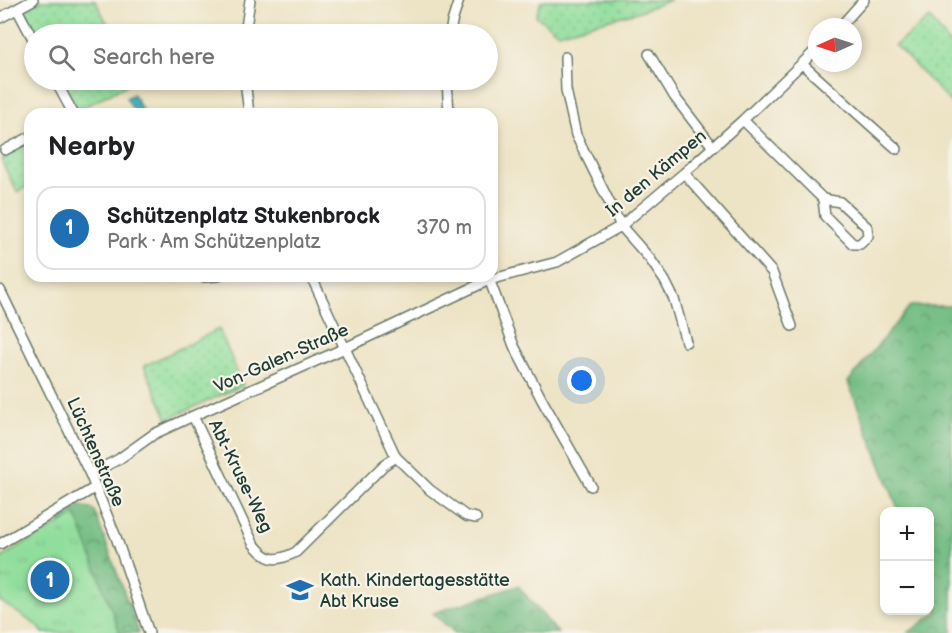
<!DOCTYPE html>
<meta charset="utf-8">
<style>
:root{--surface:#fff;--page:#f2f2f2;--text:#202124;--muted:#757577;--line:#e0e0e0;--accent:#1f6fb2}
body{margin:0;font-family:"Balsamiq Sans",sans-serif;background:var(--page);color:var(--text)}
.controls{position:absolute;right:18px;bottom:18px;display:grid;overflow:hidden;border-radius:12px;box-shadow:0 3px 9px #0003}
.controls button{width:54px;height:54px;display:grid;place-items:center;padding:0;border:0;border-bottom:2px solid var(--line);background:var(--surface);color:var(--text);font:30px sans-serif}
.compass{position:absolute;left:808px;top:18px;width:54px;height:54px;border-radius:50%;background:var(--surface);box-shadow:0 3px 9px #0003;rotate:267deg}
.you{position:absolute;left:582px;top:381px;width:21px;height:21px;margin:-15px;border:4px solid #fff;border-radius:50%;background:#1a73e8;box-shadow:0 0 0 9px #1a73e833}
.badge{display:grid;place-items:center;width:39px;height:39px;border-radius:50%;background:var(--accent);color:#fff;font-size:20px;font-weight:700}
.pin{position:absolute;translate:-50% -50%;border:3px solid #fff;box-shadow:0 2px 6px #0006}
.list{margin:0;padding:0;list-style:none}
h2{display:flex;justify-content:space-between;align-items:center;height:78px;margin:0;padding:0 24px;font-size:26px}
h2 small{font-size:20px;font-weight:400;color:var(--muted)}
.list li{display:grid;grid-template-columns:39px 1fr auto;gap:18px;align-items:center;box-sizing:border-box;height:84px;margin:0 12px 12px;padding:0 12px;border:2px solid var(--line);border-radius:18px}
.list b{display:block;font-size:22px;white-space:nowrap}
.list p{margin:0;font-size:20px;white-space:nowrap;color:var(--muted)}
.list em{font-size:20px;font-style:normal;color:var(--muted)}
.icon{flex:none;width:33px;height:33px;fill:none;stroke:currentColor;stroke-width:2;stroke-linecap:round;stroke-linejoin:round}
.map{position:relative;flex:none;width:952px;height:633px;overflow:hidden}
.search{position:absolute;background:var(--surface);box-shadow:0 3px 9px #0003;left:24px;top:24px;width:474px;height:66px;display:flex;align-items:center;gap:15px;box-sizing:border-box;padding:0 21px;border-radius:33px;color:var(--muted);font-size:22px}
.panel{position:absolute;background:var(--surface);box-shadow:0 3px 9px #0003;left:24px;top:108px;width:474px;height:174px;border-radius:18px}
.map>svg:first-child{display:block}
</style>
<div class="map">
<svg width="952" height="633" viewBox="0 0 952 633">
<defs>
<pattern id="grass-dots" width="8" height="8" patternUnits="userSpaceOnUse" patternTransform="scale(1.5)"><rect width="8" height="8" fill="#91de9c"/><path d="M2 2h.1M6 6h.1" fill="none" stroke="#7dbf87" stroke-width="1.8" stroke-linecap="round"/></pattern>
<pattern id="forest-crowns" width="20" height="18" patternUnits="userSpaceOnUse" patternTransform="scale(1.5)"><rect width="20" height="18" fill="#74bd84"/><path d="M2 6a3 3 0 1 1 6 0M12 15a3 3 0 1 1 6 0" fill="none" stroke="#5f9b6d"/></pattern>
<pattern id="park-tufts" width="24" height="20" patternUnits="userSpaceOnUse" patternTransform="scale(1.5)"><rect width="24" height="20" fill="#91de9c"/><path d="M3 7l-1-3M5 7V3M7 7l1-3M15 17l-1-3M17 17v-4M19 17l1-3" fill="none" stroke="#7dbf87"/></pattern>
</defs>
<rect width="100%" height="100%" fill="#f7f3e8"/>
<filter id="ink" filterUnits="userSpaceOnUse"><feTurbulence type="fractalNoise" baseFrequency=".0167" numOctaves="2"/><feDisplacementMap in="SourceGraphic" scale="12" xChannelSelector="R" yChannelSelector="G"/><feConvolveMatrix kernelMatrix="1 2 1 2 8 2 1 2 1" color-interpolation-filters="sRGB"/></filter>
<filter id="wash" filterUnits="userSpaceOnUse"><feTurbulence type="fractalNoise" baseFrequency=".008" numOctaves="4" result="noise"/><feDisplacementMap in="SourceGraphic" scale="24" xChannelSelector="R" yChannelSelector="G"/><feGaussianBlur stdDeviation="1.35" result="paint"/><feColorMatrix in="noise" values="0 0 0 0 0 0 0 0 0 0 0 0 0 0 0 0 0 1.4 0 .05"/><feComposite in="paint" operator="in"/></filter>
<g filter="url(#wash)">
<rect width="100%" height="100%" fill="#ede3c5"/>
<!-- grass -->
<path fill="url(#grass-dots)" stroke="#588e68" stroke-width="1.5" d="M41,0h54l18,34h-76l-14,-24z
M545,0h126l-34,12 -79,21 -22,-17 5,-15z
M930,18l22,29v57l-57,-59z
M62,80h74l-58,30z
M30,143v42l-13,7 -16,-32z
M219,329l24,56 -75,34 -24,-53z"/>
<!-- forest -->
<path fill="url(#forest-crowns)" stroke="#4a7d5c" stroke-width="1.5" d="M910,306h42v327h-44l30,-22 -8,-22v-77l-31,-1 -51,-129z
M80,506l14,4 45,123h-19l-44,-117 -15,7 -3,-5z
M518,586l40,47h-103l-22,-20z"/>
<!-- park -->
<path fill="url(#park-tufts)" stroke="#588e68" stroke-width="1.5" d="M76,515l44,118h-46l-2,-3 -6,3h-23l-4,-6 -39,-26v-42l16,-11z"/>
<!-- water -->
<path fill="#3bacb6" stroke="#2d7475" stroke-width="1.5" d="M133,94l10,17 -7,3 -10,-16z"/>
</g>
<g filter="url(#ink)">
<g fill="none" stroke-linecap="round" stroke-linejoin="round">
<!-- minor casing -->
<g stroke="#677767" stroke-width="12">
<path id="minor" d="M17,9l17,32
M0,18l33,-18
M840,27l24,-27
M245,34l5,-34
M450,34l2,-12 7,-22
M649,54l25,42 39,51
M565,57l1,33 10,45 45,91 29,33 15,22 9,18 12,43
M802,64l95,85
M55,80l18,33 -2,1
M245,80l4,34
M447,80l2,34
M743,120l80,79 2,17 28,28h7l8,-8 -1,-9 -27,-25 -17,-3
M5,150l25,-13
M684,173l88,99 20,54
M311,276l85,181 34,33 36,26 10,2
M488,276l26,70 28,54 49,86
M204,277l14,-1
M0,290l90,184 26,63 33,96
M193,416l60,127c14,18 22,20 43,9l88,-87 12,-8
M90,474l29,-15 35,-25 39,-18 152,-68 144,-68 68,-18 64,-36 63,-53 59,-53 74,-71
M0,544l96,-57"/>
</g>
<!-- minor -->
<use href="#minor" stroke="#fff" stroke-width="9"/>
</g>
</g>
<!-- icons -->
<defs>
<g id="school-bare" transform="scale(2.07)"><path d="M0-5L7-2L0 1L-7-2ZM-4 1L0 2.5L4 1V4Q0 6-4 4Z" fill="#1f6fb2" stroke="#f7f3e8" stroke-width="2.5" paint-order="stroke"/></g>
</defs>
<g fill-rule="evenodd">
<use href="#school-bare" x="300" y="590"/>
</g>
<g text-anchor="middle" stroke-width="4.5" stroke-linejoin="round" paint-order="stroke">
<!-- street labels -->
<g font-size="18" fill="#1f3d34" stroke="#f7f3e8">
<text transform="translate(656 173) rotate(-40)" y="6">In den Kämpen</text>
<text transform="translate(281 358) rotate(-24)" y="6">Von-Galen-Straße</text>
<text transform="translate(96 452) rotate(66)" y="6">Lüchtenstraße</text>
<text transform="translate(241 476) rotate(64)" y="6">Abt-Kruse-Weg</text>
</g>
<!-- poi labels -->
<g font-size="18" fill="#1f3d34" stroke="#f7f3e8" text-anchor="start">
<text x="320" y="586">Kath. Kindertagesstätte<tspan x="320" dy="21">Abt Kruse</tspan></text>
</g>
</g>
</svg>
<div class="controls">
<button>+</button>
<button>−</button>
</div>
<svg class="compass" viewBox="-18 -18 36 36"><path d="M0-13l5 13h-10z" fill="#e53935"/><path d="M0 13l5-13h-10z" fill="#757577"/></svg>
<div class="you"></div>
<div class="pin badge" style="left:50px;top:580px">1</div>
<div class="search"><svg class="icon" aria-label="search" viewBox="0 0 24 24"><circle cx="10" cy="10" r="6"/><path d="M15 15l6 6"/></svg>Search here</div>
<section class="panel">
<h2>Nearby<small></small></h2>
<ul class="list">
<li><span class="badge">1</span><div><b>Schützenplatz Stukenbrock</b><p>Park · Am Schützenplatz</p></div><em>370 m</em></li>
</ul>
</section>
</div>
